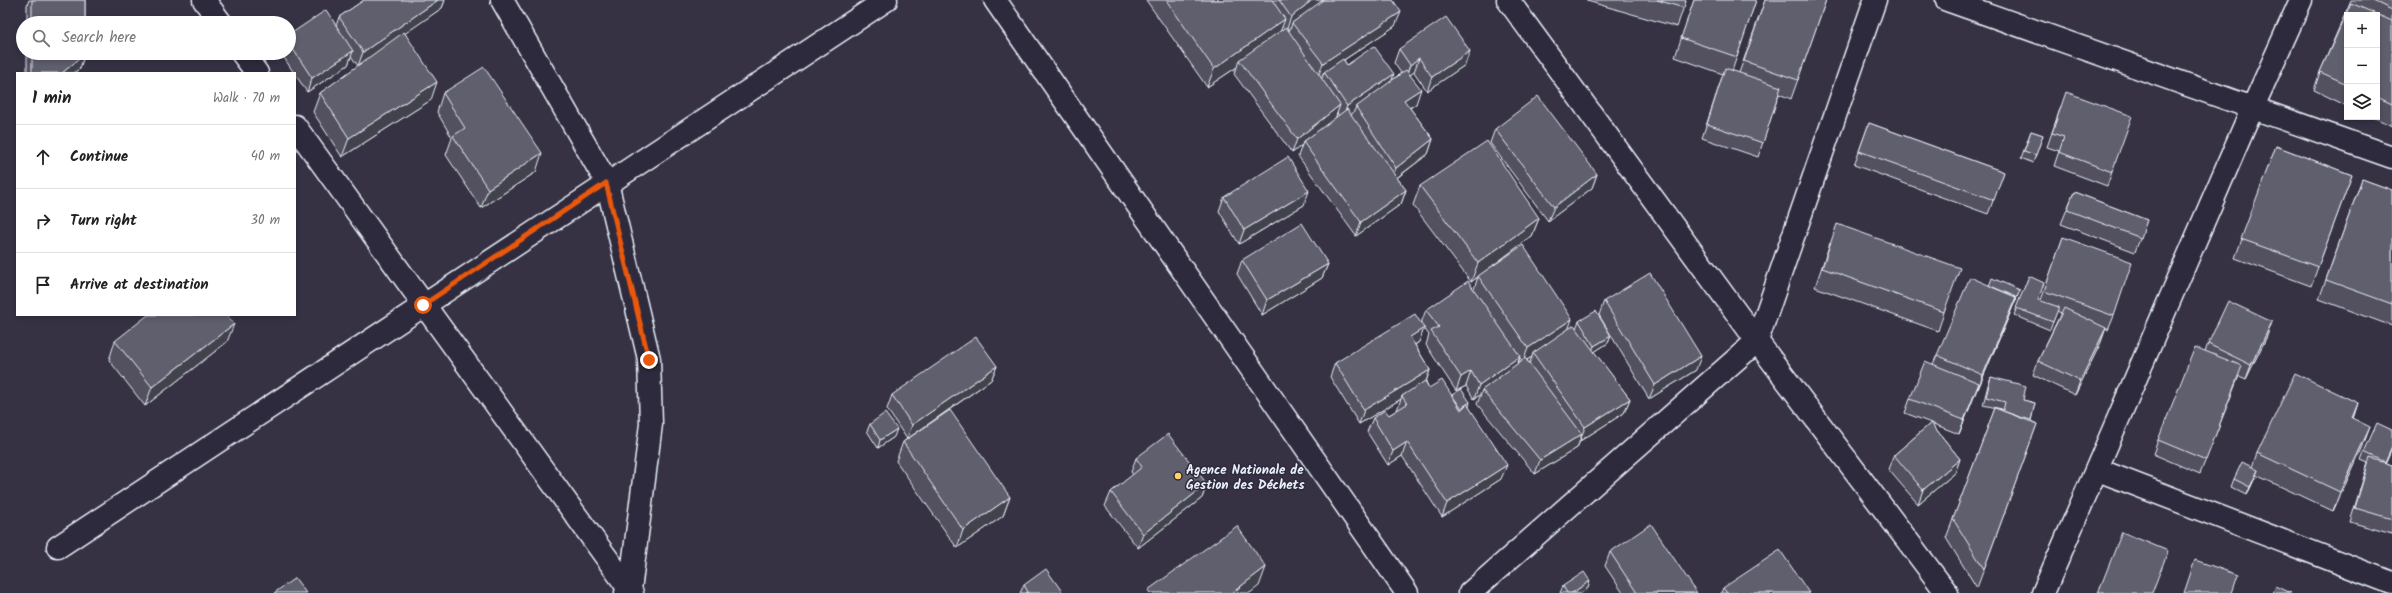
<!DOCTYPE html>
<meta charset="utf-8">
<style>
:root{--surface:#fff;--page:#f2f2f2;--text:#222;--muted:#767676;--line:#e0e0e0}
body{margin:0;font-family:Kalam,sans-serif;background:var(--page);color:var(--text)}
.controls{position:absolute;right:12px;top:12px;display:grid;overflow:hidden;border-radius:0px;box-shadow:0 2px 6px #0003}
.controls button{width:36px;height:36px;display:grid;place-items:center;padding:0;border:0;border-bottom:1px solid var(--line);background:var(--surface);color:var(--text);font:20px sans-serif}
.stop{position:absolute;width:12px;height:12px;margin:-9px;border:3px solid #ea580c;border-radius:50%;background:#fff}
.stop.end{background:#ea580c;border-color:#fff;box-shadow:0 1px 4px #0008}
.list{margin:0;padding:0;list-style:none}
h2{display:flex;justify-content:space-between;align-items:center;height:52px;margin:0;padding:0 16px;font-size:17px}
h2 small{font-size:13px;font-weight:400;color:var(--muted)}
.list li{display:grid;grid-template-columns:26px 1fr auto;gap:12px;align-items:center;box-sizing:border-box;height:64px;padding:0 16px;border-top:1px solid var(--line)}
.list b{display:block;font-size:15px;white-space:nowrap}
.list em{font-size:13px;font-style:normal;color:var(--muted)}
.icon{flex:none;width:22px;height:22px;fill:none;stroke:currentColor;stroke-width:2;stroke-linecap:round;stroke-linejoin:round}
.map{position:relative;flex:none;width:2392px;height:593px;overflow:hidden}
.search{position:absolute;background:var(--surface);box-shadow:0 2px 6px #0003;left:16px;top:16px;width:280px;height:44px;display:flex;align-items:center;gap:10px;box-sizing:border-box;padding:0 14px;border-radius:22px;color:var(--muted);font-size:15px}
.panel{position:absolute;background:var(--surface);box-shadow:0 2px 6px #0003;left:16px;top:72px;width:280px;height:244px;border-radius:0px}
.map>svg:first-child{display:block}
</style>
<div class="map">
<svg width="2392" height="593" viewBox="0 0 2392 593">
<rect width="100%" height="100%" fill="#363244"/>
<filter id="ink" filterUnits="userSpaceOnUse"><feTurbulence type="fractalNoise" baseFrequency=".025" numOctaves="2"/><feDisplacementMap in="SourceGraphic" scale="8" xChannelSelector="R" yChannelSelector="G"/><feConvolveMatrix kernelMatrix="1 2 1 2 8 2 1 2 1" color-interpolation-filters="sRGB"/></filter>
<g filter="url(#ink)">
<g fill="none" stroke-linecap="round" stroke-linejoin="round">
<!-- minor casing -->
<g stroke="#e8f1f8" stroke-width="25">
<path id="minor" d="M204,0l17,23
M502,0l105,183 42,176 2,65 -21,166 -4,3
M1508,0l249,341 190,252
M1947,0l445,157
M242,53l15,20
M295,126l337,467
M2098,470l294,113
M58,547l828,-547
M1470,593l287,-252 118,-341
M2043,593l209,-484 49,-109"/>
</g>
<!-- tertiary casing -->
<g stroke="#e8f1f8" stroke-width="25">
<path id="tertiary" d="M995,0l412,593"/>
</g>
<!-- minor -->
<use href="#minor" stroke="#2f2a3d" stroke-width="22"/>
<!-- tertiary -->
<use href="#tertiary" stroke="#2f2a3d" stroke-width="22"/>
</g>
<!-- wall -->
<path fill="#53515f" stroke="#e8f1f8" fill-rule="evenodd" d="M29,0h56v23h-58v-18z
M364,0h81l-3,8 -37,25 26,67 -89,57 -29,-45 7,-19 38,-27 -7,-10 -3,9 -41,27 -12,-18v-1h-1l-13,-20h8v-18l47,-9 3,-9z
M1146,0h247l2,26 -51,34 3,5 44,16 10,-8 -7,-10 5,-14 66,16 -38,26 -13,-19 -4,3 6,29 -6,4 23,31 -5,15 -31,24 9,12 -5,14 -45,32 -58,-80 4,-11 -10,8 -58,-79 3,-7 -30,20zM1282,26l2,3 -4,3zM1291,27l-2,4 -1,-2zM1324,73l-2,5 -2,-2zM1337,113l2,3 -4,2z
M1587,0h99l-9,27 -90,-26z
M1694,0h62l-24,71 7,2 26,-73h61l-35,99 -12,-5 -21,63 -56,-19 21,-64 -48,-17z
M2351,0h41v126l-19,-9h4v-102h-30v91l-33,-16 6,-18z
M27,53h58l-5,15 -6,5h-47z
M443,93l93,79 -55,36 -35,-53 6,-17 -15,-26z
M2061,106l51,66 -5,14 -53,-20 5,-15 -12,-4z
M1869,123l135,49 -16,42 -134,-49z
M1495,129l102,45 -5,14 -44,33 -58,-78z
M2031,131l12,4 -10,28 -12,-5z
M2276,146l76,29 -41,111 -76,-28z
M2362,179l30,11v136l-73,-27z
M1420,186l119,32 -7,18 -40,30 76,63 8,-1 3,-7 32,15 -3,7 -14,9 36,47 -6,14 -44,28 -3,7 -42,26 -58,-70 4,-10 -7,5 -8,-13 -10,5 -30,-46 3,-10 -5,-7 -5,14 -4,3 15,25 -4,12 3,6 23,7 18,7 -1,5 32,72 -59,38 -40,-61 -14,9 -21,-33 6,-14 16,-3 8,-5 4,-11 -42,25 -29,-47 5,-14 86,-40 5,-13 48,-21 4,-12 -7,5 -58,-77zM1532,357l-3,7 -2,-4zM1520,358l2,2 -4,3z
M2074,192l73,28 -12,32 -74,-28z
M1224,197l80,8 -65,39 -20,-33z
M2063,237l51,79 -6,14 -3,-1 -4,13 -26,53 -42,-20 5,-14 23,-48 -4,-2 -7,19 -36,-15 15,-39 9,24h3z
M1830,243l114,69 -6,19 -123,-44z
M1242,260l86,4 -6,14 -60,37 -25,-41z
M1989,286l31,4 -42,99h-1l-18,45 -28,-11 29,36 -5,14 -37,31 -30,-35 6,-14 37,-32 -26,-10 5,-14 23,-35 4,-9z
M1604,301l92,69 -47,29 -50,-84z
M2267,336l-21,43 -7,-3 -39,98 -47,-20 5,-14 47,-89 3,-7z
M115,341l112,1 -82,64 -36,-46z
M997,366l-6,14 -66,47 85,70 -7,19 -46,32 -61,-87 7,-19 4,-3 -20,-30 5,-14z
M1991,377l32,23 12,3 -4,18 6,3 -60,164 -31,-50 49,-130 7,2v-1l-19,-4 5,-20z
M2358,403l-5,15 10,28 -30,65 -77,-36 -9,20 -16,-8 3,-8 18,-12 5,-14z
M870,424l24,13 -16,11 -11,-17z
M2392,448l-7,15 7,2v69l-42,-12 18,-59 -7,-3 3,-8z
M1136,458l71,26 -5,14 -64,50 -33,-42 6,-14 22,-17 -2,-3z
M1610,552l87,41h-74l-18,-27z
M1590,581l-2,7 -7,5h-21l3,-7z
M1024,585l39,8h-43z
M1723,588l86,5h-88z"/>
<!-- shaded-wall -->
<path fill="#43424d" stroke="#e8f1f8" d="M438,0h7l-3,8 -84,58 5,-14z
M1312,0h14l-34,23 -1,4 -5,4 5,-14z
M1401,12l-6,14 -71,47v-1v1l-6,4 5,-14z
M1285,19l-7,19 -39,22 -2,7 -30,20 7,-18z
M353,51l-5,14 -41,27 5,-14z
M1470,51l-5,14 -38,26 5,-14z
M85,54l-5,14 -6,5h-12z
M1419,58l-5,14 -9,7 5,-14z
M1394,74l-5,14 -33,19 -3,6 -11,7 5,-14z
M437,82l-6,18 -89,57 7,-19z
M1421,89l-5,15 -17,10 5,-14z
M1340,105l-5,14 -32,23 -1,3 -10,8 5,-14z
M1433,139l-5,15 -37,28 5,-14z
M542,153l-6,19 -55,36 7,-19z
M1597,174l-5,14 -44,33 6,-14z
M1406,190l-5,14 -45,32 5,-14z
M1309,191l-5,14 -65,39 5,-14z
M1539,218l-7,18 -61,46 7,-19z
M1328,264l-6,14 -60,37 5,-15z
M2016,297l-5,14 -33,78 5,-14z
M1572,319l-5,14 -34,20 -1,4 -9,5 5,-14z
M2272,322l-5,14 -21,43 5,-14z
M234,324l-7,18 -82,64 7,-19z
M1424,328l-5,14 -14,9 5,-14z
M2106,328l-5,14 -26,53 5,-14z
M1611,336l-3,7 -17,11 3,-8z
M1520,356l-5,14 -33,20 -1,4 -7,5 5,-14z
M1701,356l-5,14 -47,29 6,-14z
M997,366l-6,14 -84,59 5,-14z
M1430,370l-5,14 -23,12 -1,3 -42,25 5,-14z
M1471,371l-5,15 -10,5 5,-14z
M1979,383l-5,14 -15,37 5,-14z
M1630,399l-6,14 -44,28 5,-14z
M2358,403l-6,19v-4z
M2370,427l-7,19 -30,65 7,-19z
M897,429l-3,8 -16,11 2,-8z
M1582,434l-5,14 -42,26 5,-14z
M1407,442l-5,14 -14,9 5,-14z
M2392,446v2l-10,22 3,-8z
M1960,459l-5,14 -37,31 5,-14z
M1507,465l-6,14 -59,38 5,-14z
M2258,470l-3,8 -8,17 3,-8z
M1207,484l-5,14 -64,50 5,-14z
M1010,497l-7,19 -46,32 6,-18z
M1266,567l-7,19 -9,7h-18z
M1590,581l-2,7 -7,5h-9z"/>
<!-- building -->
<path fill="#605e6e" stroke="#e8f1f8" d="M32,0h53v23h-53z
M364,0h74l-75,52 -24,-35z
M1166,0h106l13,19 -71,50z
M1279,0h33l-21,17z
M1323,0h70l8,12 -78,51 -31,-40z
M1657,0h29l-2,8z
M1694,0h62l-19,57 -56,-19z
M1765,0h61l-28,80 -54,-19z
M2371,0h21v10z
M2351,3l41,18v83l-15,-7v-82h-30v69l-27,-12z
M326,10l27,41 -41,27 -23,-35v-8z
M1446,17l24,34 -38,26 -13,-19 -9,7 -11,-16z
M1286,27l54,78 -43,34 -58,-79z
M404,32l33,50 -88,56 -29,-45z
M1374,46l20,28 -47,32 -23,-34 19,-13 4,6z
M32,53h53v1l-23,19h-30z
M484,67l58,86 -54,36 -35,-53 12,-8 -22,-35z
M1725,68l56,19 -18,56 -56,-19z
M1406,70l15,19 -17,11 29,39 -37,29 -40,-61z
M2066,92l66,24 -20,56 -53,-20 5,-15 -12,-4z
M1538,96l59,78 -43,33 -59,-78z
M1347,109l59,81 -45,32 -58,-80z
M1869,123l135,49 -10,28 -135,-49z
M2031,131l12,4 -7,20 -12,-4z
M1487,141l52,77 -61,45 -58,-77z
M2276,146l76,29 -34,92 -77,-28z
M1288,157l21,34 -65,39 -20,-33z
M2362,179l30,11v114l-66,-24z
M2074,192l73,28 -6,18 -74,-28z
M1302,223l26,41 -61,36 -25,-40z
M1837,224l123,44 -16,44 -122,-44z
M2063,237l69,25 -18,54 -70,-25z
M1523,245l49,74 -44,29 -50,-72z
M1650,273l51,83 -46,29 -51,-84z
M2029,276l15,7 -6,17 21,7 -6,15 -37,-14z
M1970,277l46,20 -33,78 -46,-20z
M1992,278l28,12 -4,10v-3l-27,-11z
M1468,281l52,75 -41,29 -8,-14 -10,6 -30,-46 8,-4 -13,-17z
M2228,301l44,21 -21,43 -43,-21z
M2064,308l42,20 -26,53 -42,-20z
M1596,311l15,25 -17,10 -15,-25z
M1415,314l9,14 -14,9 20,33 -66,40 -29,-47z
M148,315h79l7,9 -82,63 -37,-46z
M1574,325l56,74 -45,28 -52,-74z
M976,337l21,29 -85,59 -20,-30z
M2195,347l47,19 -36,94 -48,-20z
M1525,358l57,76 -42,26 -58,-70z
M1925,361l54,22 -15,37 -54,-21z
M2295,373l63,30 -6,15 18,9 -30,65 -83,-39z
M1991,377l35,9 -3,14 12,3 -4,17 -11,-3 -17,-6 2,-9 -19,-5z
M1442,380l19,30 6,-6 40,61 -60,38 -40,-61 -14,9 -20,-33 12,-8 4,5 18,-11 -5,-8 23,-15 4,7z
M1461,389l9,13 -9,6 -9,-13z
M1995,408l42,16 -53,145 -31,-50z
M950,410l60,87 -47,33 -60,-88z
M885,413l12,16 -17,11 -10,-16z
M1931,423l29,36 -37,31 -29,-35z
M2377,423l15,7v16l-7,16 -21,-10z
M1168,434l39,50 -64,50 -32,-42 31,-25 -6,-9z
M2370,458l22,7v54l-37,-11z
M2242,462l16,8 -8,17 -16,-8z
M1651,524l46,69h-60l-27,-41z
M1237,526l29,41 -34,26h-82l-2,-3z
M2122,532l46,19 -16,42h-54z
M1780,550l29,43h-82l-4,-5z
M2195,560l43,15 -6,18h-48z
M1046,569l17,24h-37l2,-1 -4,-7z
M1584,572l6,9 -18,12h-5l-4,-7z
M295,578l11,15h-32z
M2276,586l15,7h-18z"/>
</g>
<g fill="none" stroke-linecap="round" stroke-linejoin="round" filter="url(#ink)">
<!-- route -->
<path stroke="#ea580c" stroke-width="5" d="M423,305l183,-122 43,177"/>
</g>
<!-- markers -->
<circle fill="#ffd166" stroke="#2f2a3d" stroke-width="1.5" cx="1178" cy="476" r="4"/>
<g text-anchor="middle" stroke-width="3" stroke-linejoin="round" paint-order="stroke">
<!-- poi labels -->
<g font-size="13" font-weight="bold" fill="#e8f1f8" stroke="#2f2a3d" text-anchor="start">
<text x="1186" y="474">Agence Nationale de<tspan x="1186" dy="15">Gestion des Déchets</tspan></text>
</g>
</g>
</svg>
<div class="controls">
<button>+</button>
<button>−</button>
<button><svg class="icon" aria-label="layers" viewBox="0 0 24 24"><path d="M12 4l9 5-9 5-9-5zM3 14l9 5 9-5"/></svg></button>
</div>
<div class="stop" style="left:423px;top:305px"></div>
<div class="stop end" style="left:649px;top:360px"></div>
<div class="search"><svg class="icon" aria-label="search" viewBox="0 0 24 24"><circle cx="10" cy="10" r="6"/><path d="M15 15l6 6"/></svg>Search here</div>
<section class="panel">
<h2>1 min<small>Walk · 70 m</small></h2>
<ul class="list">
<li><svg class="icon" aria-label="ahead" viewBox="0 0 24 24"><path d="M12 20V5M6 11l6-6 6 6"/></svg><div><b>Continue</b></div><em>40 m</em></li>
<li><svg class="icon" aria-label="right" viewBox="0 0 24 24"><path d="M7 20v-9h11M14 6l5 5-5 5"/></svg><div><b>Turn right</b></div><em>30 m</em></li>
<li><svg class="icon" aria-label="arrive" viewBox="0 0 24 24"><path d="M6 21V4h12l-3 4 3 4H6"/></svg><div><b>Arrive at destination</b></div></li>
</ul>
</section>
</div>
